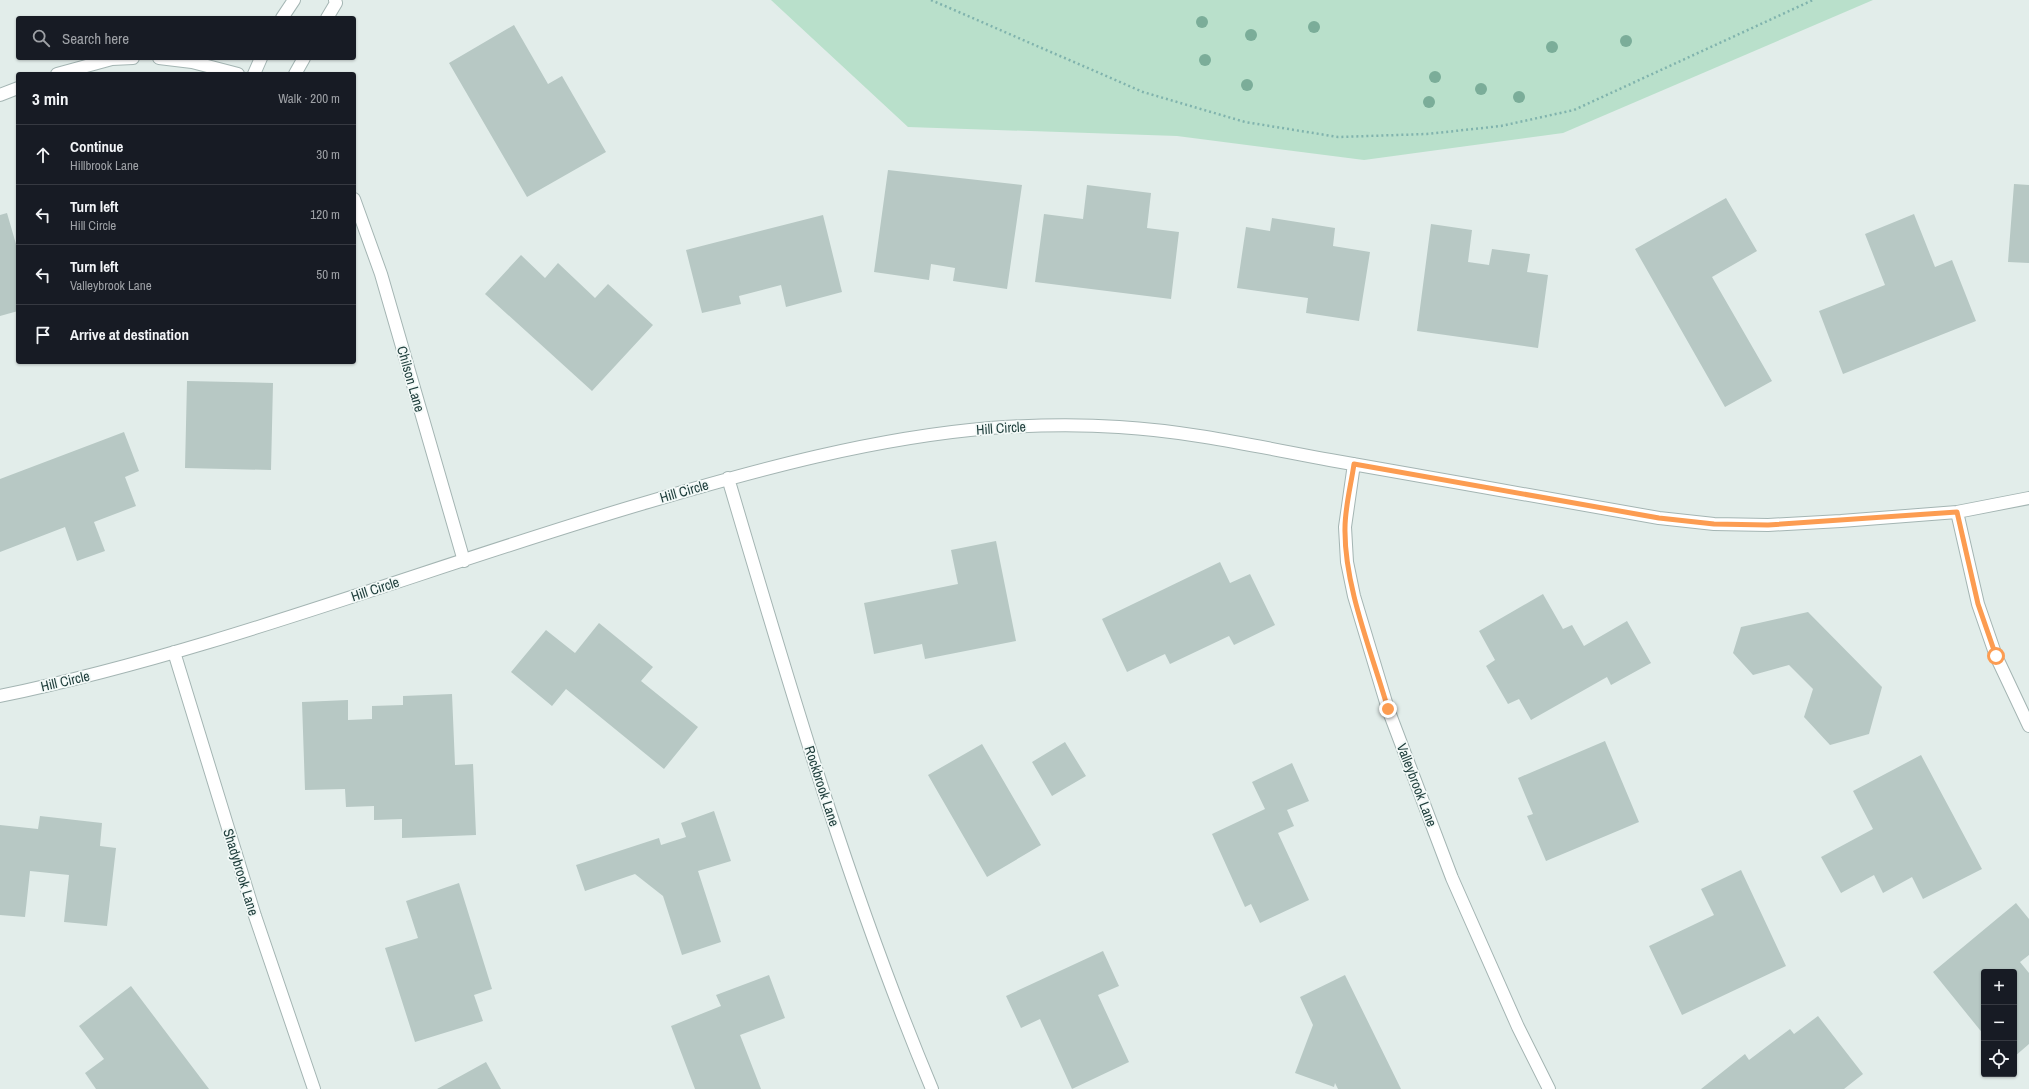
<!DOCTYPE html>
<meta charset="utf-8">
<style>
:root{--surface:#171b24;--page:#20242c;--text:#f1f3f6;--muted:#9ea1a6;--line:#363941}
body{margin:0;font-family:"Archivo Narrow",sans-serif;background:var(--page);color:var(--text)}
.controls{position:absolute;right:12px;bottom:12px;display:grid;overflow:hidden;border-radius:4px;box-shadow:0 1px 3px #0004}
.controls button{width:36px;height:36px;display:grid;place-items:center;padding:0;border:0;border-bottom:1px solid var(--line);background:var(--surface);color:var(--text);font:20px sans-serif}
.stop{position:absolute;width:12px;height:12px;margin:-9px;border:3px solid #fc9c51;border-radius:50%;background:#fff}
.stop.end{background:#fc9c51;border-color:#fff;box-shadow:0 1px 4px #0008}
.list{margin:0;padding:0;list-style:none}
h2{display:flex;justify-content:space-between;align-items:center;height:52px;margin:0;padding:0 16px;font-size:17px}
h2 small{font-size:13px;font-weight:400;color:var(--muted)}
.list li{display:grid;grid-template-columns:26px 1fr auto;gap:12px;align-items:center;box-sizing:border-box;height:60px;padding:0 16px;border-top:1px solid var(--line)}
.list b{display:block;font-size:15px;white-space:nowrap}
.list p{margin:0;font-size:13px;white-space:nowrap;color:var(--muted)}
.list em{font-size:13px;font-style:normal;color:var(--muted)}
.icon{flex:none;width:22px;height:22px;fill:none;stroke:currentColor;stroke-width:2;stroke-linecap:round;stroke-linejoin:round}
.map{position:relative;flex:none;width:2029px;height:1089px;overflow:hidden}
.search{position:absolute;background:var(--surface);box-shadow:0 1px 3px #0004;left:16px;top:16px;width:340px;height:44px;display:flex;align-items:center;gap:10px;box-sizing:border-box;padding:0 14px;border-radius:4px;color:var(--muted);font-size:15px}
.panel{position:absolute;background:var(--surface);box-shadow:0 1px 3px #0004;left:16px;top:72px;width:340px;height:292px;border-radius:4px}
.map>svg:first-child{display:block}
</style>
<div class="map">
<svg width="2029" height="1089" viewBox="0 0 2029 1089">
<rect width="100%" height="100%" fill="#e2edea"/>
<!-- green -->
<path fill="#b9e0cb" d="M771,0h1102l-310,133 -199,27 -187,-24 -269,-9z"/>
<!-- building -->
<path fill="#b7c8c4" d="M514,25l34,59 14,-8 44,76 -79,45 -78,-134z
M888,170l134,15 -15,104 -54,-8 2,-13 -24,-4 -2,16 -55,-8z
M2014,184l15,1v78l-21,-1z
M1087,185l64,8 -4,35 32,4 -8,67 -136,-17 9,-68 39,5z
M1726,198l31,53 -45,26 60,104 -47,26 -90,-158z
M7,213l11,38v60l-18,5v-101z
M1914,214l21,53 17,-7 24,61 -133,53 -24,-63 66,-26 -20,-51z
M823,215l19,77 -56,15 -5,-22 -42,11 2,8 -39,9 -16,-63z
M1272,218l63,10 -2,18 37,6 -11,69 -53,-8 2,-15 -71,-10 9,-61 24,4z
M1431,224l41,6 -4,32 21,3 3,-16 38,5 -3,18 21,3 -10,73 -121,-17z
M521,255l24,23 13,-15 37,35 13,-14 45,41 -61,66 -107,-97z
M187,381l86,2 -2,87 -86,-2z
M124,432l15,39 -14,6 11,29 -42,16 11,29 -28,10 -12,-34 -65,25v-73z
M996,541l20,100 -91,18 -3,-15 -48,10 -10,-51 94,-19 -7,-34z
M1220,562l10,21 20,-9 25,51 -41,20 -5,-9 -59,28 -5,-10 -38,18 -25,-53z
M1543,594l20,35 9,-4 12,21 43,-25 24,42 -40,22 -4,-8 -76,43 -12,-21 -11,5 -22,-38 9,-6 -16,-29z
M1808,612l74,75 -13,47 -39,11 -26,-28 9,-28 -24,-24 -36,10 -20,-22 8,-26z
M599,623l54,44 -12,14 57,46 -34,42 -98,-80 -14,17 -41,-34 35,-42 29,23z
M452,694l3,71 18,-1 3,71 -74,3v-19l-28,1v-14l-28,1 -1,-18 -40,1 -3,-88 46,-2v20l24,-1v-13l31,-1v-9z
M1605,741l34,81 -93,39 -19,-45 6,-2 -15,-36z
M1065,742l21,34 -34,20 -20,-34z
M982,744l59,101 -54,32 -59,-102z
M1921,755l61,114 -59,30 -11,-22 -29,16 -9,-18 -33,18 -20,-36 52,-28 -20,-38z
M1292,763l17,38 -22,9 7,16 -16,7 31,67 -49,23 -9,-19 -6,3 -33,-73 53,-25 -13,-27z
M714,811l17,50 -33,10 23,71 -39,13 -19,-59 -28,-22 -50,17 -9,-26 83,-27 2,7 25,-8 -5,-14z
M40,816l62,7 -2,23 16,2 -9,78 -43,-4 5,-47 -39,-4 -5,46 -25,-2v-90l38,4z
M1741,870l45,96 -104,49 -33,-69 65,-31 -13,-26z
M459,883l33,106 -18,6 9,26 -68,21 -30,-94 33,-10 -12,-37z
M2016,903l13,16v36l-9,7 9,11v71l-15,13v-85h-30v63l-51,-63z
M1103,951l16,35 -21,9 31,67 -57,27 -32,-70 -19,9 -15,-32z
M769,975l16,43 -45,17 21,54h-66l-24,-63 50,-20 -5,-11z
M1345,975l56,114h-63l-3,-6 -1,4 -39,-14 18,-48 -13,-28z
M131,986l78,103h-113l-11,-16 19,-14 -25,-33z
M1818,1016l45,58 -19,15h-143l44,-35 4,6 41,-31 4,5z
M486,1062l15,27h-64z"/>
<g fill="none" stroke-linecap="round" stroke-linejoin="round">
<!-- minor casing -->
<g stroke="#a4b5b3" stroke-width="14">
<path id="minor" d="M282,18l12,-18
M327,18l9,-15 -1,-3
M159,58l33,4 46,12
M57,74l55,-15 21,-1
M254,74l7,-16
M295,74l9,-16
M0,95l18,-7
M354,199l27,75 83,287
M1354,464l-9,63 2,35 7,34 34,113 64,169 66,149 31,62
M728,478c61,206 121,413 204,611
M1957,512l21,92 18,52 33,70
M174,652l81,264 59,173
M0,696c221,-46 432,-131 648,-194 112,-33 225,-64 342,-74 43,-3 86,-4 129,-1 70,4 141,20 211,33 110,19 219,39 329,58l55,6 54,1 73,-4 116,-9 72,-14"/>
</g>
<!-- path -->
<path stroke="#80b3ad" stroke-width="2.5" stroke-dasharray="2 3" stroke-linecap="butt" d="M931,0l212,92 102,30 93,15 89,-3 74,-8 73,-16 239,-110"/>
<!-- minor -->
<use href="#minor" stroke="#fff" stroke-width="12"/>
</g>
<!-- trees -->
<g fill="#7bad99">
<circle cx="1202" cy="22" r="6"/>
<circle cx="1314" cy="27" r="6"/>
<circle cx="1251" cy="35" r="6"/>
<circle cx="1626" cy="41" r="6"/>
<circle cx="1552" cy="47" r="6"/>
<circle cx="1205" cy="60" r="6"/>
<circle cx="1435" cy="77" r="6"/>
<circle cx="1247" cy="85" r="6"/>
<circle cx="1481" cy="89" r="6"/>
<circle cx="1519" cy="97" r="6"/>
<circle cx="1429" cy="102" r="6"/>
</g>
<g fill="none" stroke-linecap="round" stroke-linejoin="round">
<!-- route -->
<path stroke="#fc9c51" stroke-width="5" d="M1388,709c-16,-56 -44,-123 -43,-181 0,-21 6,-43 9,-64l305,54 55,6 54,1 189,-13 21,92 18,52"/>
</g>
<g text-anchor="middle" stroke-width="3.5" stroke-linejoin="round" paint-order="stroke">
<!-- street labels -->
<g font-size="14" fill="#203f3d" stroke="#f2f9f7">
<text transform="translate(411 379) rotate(74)" y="5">Chilson Lane</text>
<text transform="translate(1001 428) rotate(-4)" y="5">Hill Circle</text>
<text transform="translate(684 491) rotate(-16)" y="5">Hill Circle</text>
<text transform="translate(375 589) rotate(-18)" y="5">Hill Circle</text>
<text transform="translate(65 681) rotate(-13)" y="5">Hill Circle</text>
<text transform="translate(1417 785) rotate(69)" y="5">Valleybrook Lane</text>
<text transform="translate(822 786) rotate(72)" y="5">Rockbrook Lane</text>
<text transform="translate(241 872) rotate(73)" y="5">Shadybrook Lane</text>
</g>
</g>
</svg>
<div class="controls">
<button>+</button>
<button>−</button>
<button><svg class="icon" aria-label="locate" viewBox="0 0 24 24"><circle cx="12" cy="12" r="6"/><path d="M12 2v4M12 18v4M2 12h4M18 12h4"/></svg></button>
</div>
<div class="stop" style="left:1996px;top:656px"></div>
<div class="stop end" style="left:1388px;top:709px"></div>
<div class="search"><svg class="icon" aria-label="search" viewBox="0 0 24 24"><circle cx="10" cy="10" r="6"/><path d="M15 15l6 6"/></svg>Search here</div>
<section class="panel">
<h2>3 min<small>Walk · 200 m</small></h2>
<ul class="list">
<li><svg class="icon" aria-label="ahead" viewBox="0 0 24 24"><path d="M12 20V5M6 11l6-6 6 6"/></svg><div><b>Continue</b><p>Hillbrook Lane</p></div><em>30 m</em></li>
<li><svg class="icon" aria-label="left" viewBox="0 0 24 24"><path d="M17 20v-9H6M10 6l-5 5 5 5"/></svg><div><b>Turn left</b><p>Hill Circle</p></div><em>120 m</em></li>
<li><svg class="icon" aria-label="left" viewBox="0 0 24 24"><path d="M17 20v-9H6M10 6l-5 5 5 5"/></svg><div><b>Turn left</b><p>Valleybrook Lane</p></div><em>50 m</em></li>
<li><svg class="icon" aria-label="arrive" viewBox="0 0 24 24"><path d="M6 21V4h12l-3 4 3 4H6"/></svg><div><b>Arrive at destination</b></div></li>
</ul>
</section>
</div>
